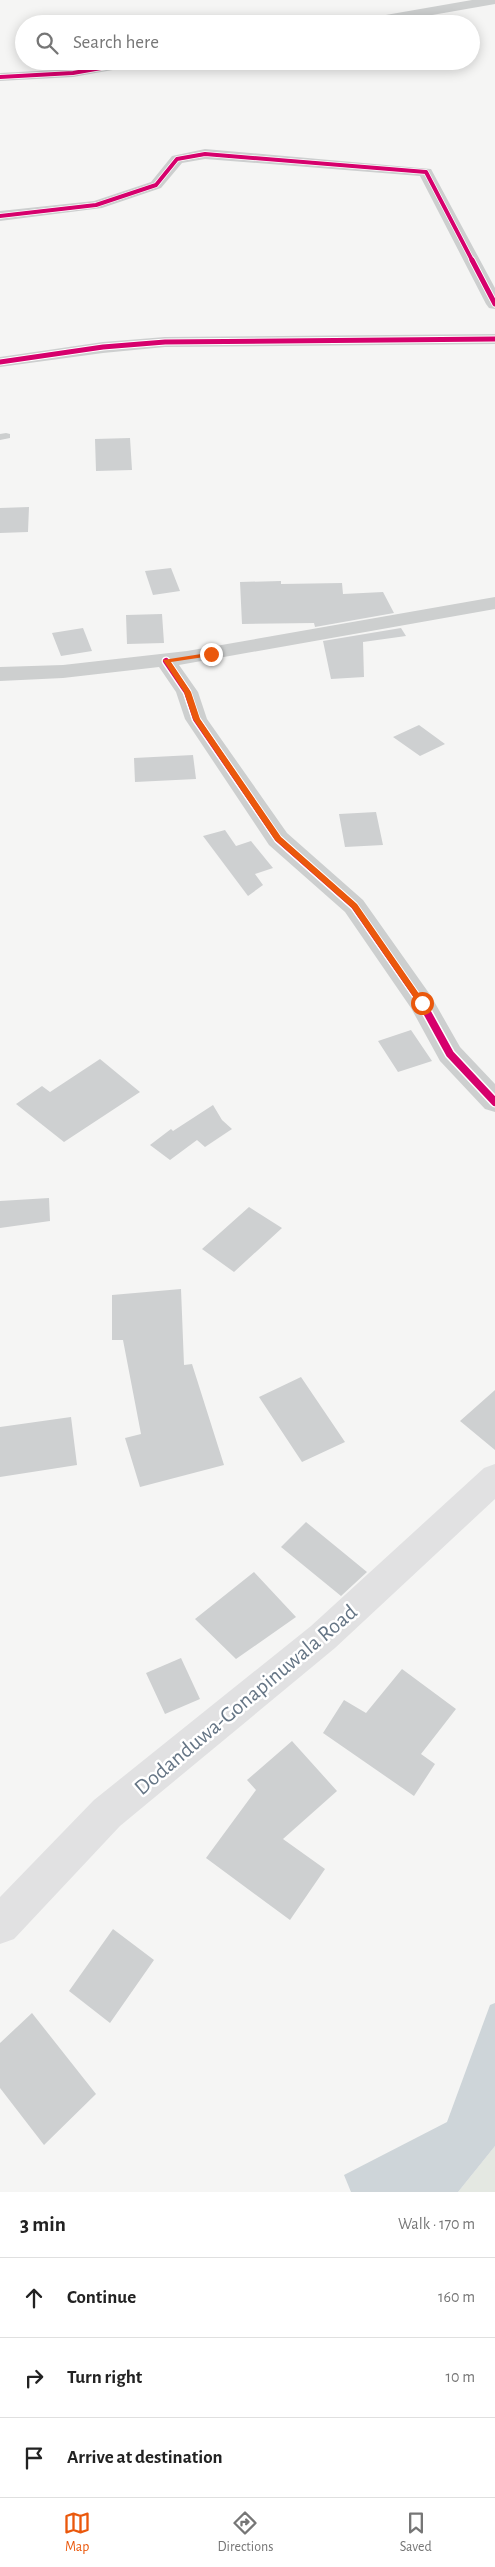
<!DOCTYPE html>
<meta charset="utf-8">
<style>
:root{--surface:#fff;--page:#f6f6f6;--text:#222;--muted:#767676;--line:#e0e0e0;--accent:#ea580c}
body{margin:0;font-family:"Alegreya Sans",sans-serif;background:var(--page);color:var(--text)}
.stop{position:absolute;width:15px;height:15px;margin:-11px;border:4px solid #ea580c;border-radius:50%;background:#fff}
.stop.end{background:#ea580c;border-color:#fff;box-shadow:0 1px 5px #0008}
.list{margin:0;padding:0;list-style:none}
h2{display:flex;justify-content:space-between;align-items:center;height:65px;margin:0;padding:0 20px;font-size:21px}
h2 small{font-size:16px;font-weight:400;color:var(--muted)}
.list li{display:grid;grid-template-columns:32px 1fr auto;gap:15px;align-items:center;box-sizing:border-box;height:80px;padding:0 20px;border-top:1px solid var(--line)}
.list b{display:block;font-size:19px;white-space:nowrap}
.list em{font-size:16px;font-style:normal;color:var(--muted)}
.icon{flex:none;width:28px;height:28px;fill:none;stroke:currentColor;stroke-width:2;stroke-linecap:round;stroke-linejoin:round}
.map{position:relative;flex:none;width:495px;height:2192px;overflow:hidden}
.search{position:absolute;background:var(--surface);box-shadow:0 2px 12px #0003;left:15px;right:15px;top:15px;height:55px;display:flex;align-items:center;gap:12px;box-sizing:border-box;padding:0 18px;border-radius:28px;color:var(--muted);font-size:19px}
.sheet{height:305px;background:var(--surface)}
nav{display:flex;justify-content:space-around;align-items:center;box-sizing:border-box;height:70px;border-top:1px solid var(--line);background:var(--surface);font-size:14px;color:var(--muted)}
nav a{display:grid;justify-items:center;gap:2px}
nav .on{color:var(--accent)}
.map>svg:first-child{display:block}
</style>
<div class="map">
<svg width="495" height="2192" viewBox="0 0 495 2192">
<rect width="100%" height="100%" fill="#f5f5f4"/>
<!-- green -->
<path fill="#e4e8e2" d="M495,2146v46h-37z"/>
<!-- water -->
<path fill="#ced5d9" d="M495,2003v143l-37,46h-107l-7,-17 103,-53 43,-117z"/>
<!-- building -->
<path fill="#ced0d1" d="M130,438l2,32 -36,1 -1,-32z
M29,507l-1,25 -28,1v-25z
M171,568l9,23 -27,4 -8,-24z
M281,581v3l61,-1 1,11 40,-2 11,21 -79,14 -1,-4 -72,1 -2,-42z
M162,614l2,29 -37,1 -1,-29z
M83,628l9,23 -31,5 -9,-23z
M401,628l5,8 -43,6 1,35 -33,2 -8,-38z
M419,725l26,19 -25,12 -27,-19z
M193,755l3,24 -61,3 -1,-24z
M376,812l7,33 -38,2 -6,-33z
M225,830l11,16 15,-5 22,27 -18,6 8,11 -15,11 -45,-60z
M411,1030l21,31 -34,11 -20,-31z
M100,1059l40,33 -76,50 -48,-38 26,-18 8,6z
M213,1105l9,15 10,9 -27,18 -8,-7 -27,20 -20,-15 21,-16 2,2z
M49,1198l1,23 -50,7v-27z
M249,1207l33,21 -48,44 -32,-23z
M181,1289l3,76 8,-1 32,101 -84,22 -15,-49 16,-4 -18,-94h-11v-45z
M301,1377l44,65 -43,20 -43,-65z
M495,1390v60l-35,-29z
M71,1417l6,48 -77,12v-50z
M306,1522l61,50 -26,24 -60,-49z
M254,1572l42,45 -60,42 -41,-40z
M181,1658l19,41 -35,15 -19,-41z
M402,1669l54,40 -35,45 14,10 -21,32 -91,-63 21,-33 22,13z
M292,1741l45,50 -54,48 42,30 -35,51 -84,-62 50,-68 -9,-10z
M113,1929l41,31 -44,63 -41,-32z
M32,2013l64,81 -52,51 -44,-57v-45z"/>
<g fill="none" stroke-linecap="round" stroke-linejoin="round">
<!-- service -->
<path fill="#cdcfcf" fill-rule="evenodd" d="M6,433l4,1v4l-10,2v-6z"/>
<!-- minor -->
<path fill="#cdcfcf" fill-rule="evenodd" d="M205,149l226,20 64,119v21l-6,-1 -3,-4 -66,-128 -215,-17 -23,4 -21,25 -59,20 -102,13v-10l94,-10 57,-19 21,-26z
M495,334v10l-330,3 -62,6 -103,14v-10l103,-15 62,-5z
M495,597v12l-316,56 19,27 9,27 80,114 76,67 68,96 29,51 35,37v28l-10,-3 -45,-48 -29,-53 -66,-96 -76,-67 -84,-126 -9,-27 -17,-25 -96,11 -63,3v-14l63,-2 124,-14z"/>
<!-- tertiary -->
<path fill="#cdcfcf" fill-rule="evenodd" d="M472,0h23v4l-114,20h-31l7,-4z
M116,61h32l-7,4 -68,12 -73,4v-8l73,-4z"/>
<!-- primary -->
<path fill="#e1e1e2" fill-rule="evenodd" d="M495,1464v35l-160,149 -215,178 -106,113 -14,5v-47l94,-97 217,-174 173,-158z"/>
<!-- cycleway-far3 casing -->
<g stroke="#fff" stroke-width="5.5">
<path id="cycleway-far3" d="M0,77l73,-4 68,-12
M0,216l96,-11 60,-20 21,-26 28,-5 221,18 47,90"/>
</g>
<!-- cycleway-far2 casing -->
<g stroke="#fff" stroke-width="7">
<path id="cycleway-far2" d="M472,260l23,44
M0,362l103,-15 62,-5 330,-3"/>
</g>
<!-- cycleway-far1 casing -->
<g stroke="#fff" stroke-width="9">
<path id="cycleway-far1" d="M166,661l21,31 9,27 82,120 76,67 70,101"/>
</g>
<!-- cycleway casing -->
<g stroke="#fff" stroke-width="11">
<path id="cycleway" d="M423,1005l27,49 45,48"/>
</g>
<!-- cycleway-far3 -->
<use href="#cycleway-far3" stroke="#d6006c" stroke-width="4"/>
<!-- cycleway-far2 -->
<use href="#cycleway-far2" stroke="#d6006c" stroke-width="5"/>
<!-- cycleway-far1 -->
<use href="#cycleway-far1" stroke="#d6006c" stroke-width="6"/>
<!-- cycleway -->
<use href="#cycleway" stroke="#d6006c" stroke-width="8"/>
</g>
<!-- route -->
<path fill="#ea580c" d="M214,652l-3,4 -40,6 20,30 9,27 81,118 76,67 67,97v4h-5l-67,-97 -77,-68 -82,-121 -9,-27 -21,-32z"/>
<g text-anchor="middle" stroke-width="5" stroke-linejoin="round" paint-order="stroke">
<!-- near-street labels -->
<g font-size="22" fill="#657585" stroke="#fff">
<text transform="translate(245 1699) rotate(-40)" y="8">Dodanduwa-Gonapinuwala Road</text>
</g>
</g>
</svg>
<div class="stop" style="left:422px;top:1003px"></div>
<div class="stop end" style="left:211px;top:654px"></div>
<div class="search"><svg class="icon" aria-label="search" viewBox="0 0 24 24"><circle cx="10" cy="10" r="6"/><path d="M15 15l6 6"/></svg>Search here</div>
</div>
<section class="sheet">
<h2>3 min<small>Walk · 170 m</small></h2>
<ul class="list">
<li><svg class="icon" aria-label="ahead" viewBox="0 0 24 24"><path d="M12 20V5M6 11l6-6 6 6"/></svg><div><b>Continue</b></div><em>160 m</em></li>
<li><svg class="icon" aria-label="right" viewBox="0 0 24 24"><path d="M7 20v-9h11M14 6l5 5-5 5"/></svg><div><b>Turn right</b></div><em>10 m</em></li>
<li><svg class="icon" aria-label="arrive" viewBox="0 0 24 24"><path d="M6 21V4h12l-3 4 3 4H6"/></svg><div><b>Arrive at destination</b></div></li>
</ul>
</section>
<nav>
<a class="on"><svg class="icon" aria-label="map" viewBox="0 0 24 24"><path d="M3 6l6-2 6 2 6-2v14l-6 2-6-2-6 2zM9 4v14M15 6v14"/></svg>Map</a>
<a><svg class="icon" aria-label="directions" viewBox="0 0 24 24"><path d="M12 3l9 9-9 9-9-9zM9 14v-3h6M13 9l2 2-2 2"/></svg>Directions</a>
<a><svg class="icon" aria-label="saved" viewBox="0 0 24 24"><path d="M7 4h10v16l-5-4-5 4z"/></svg>Saved</a>
</nav>
